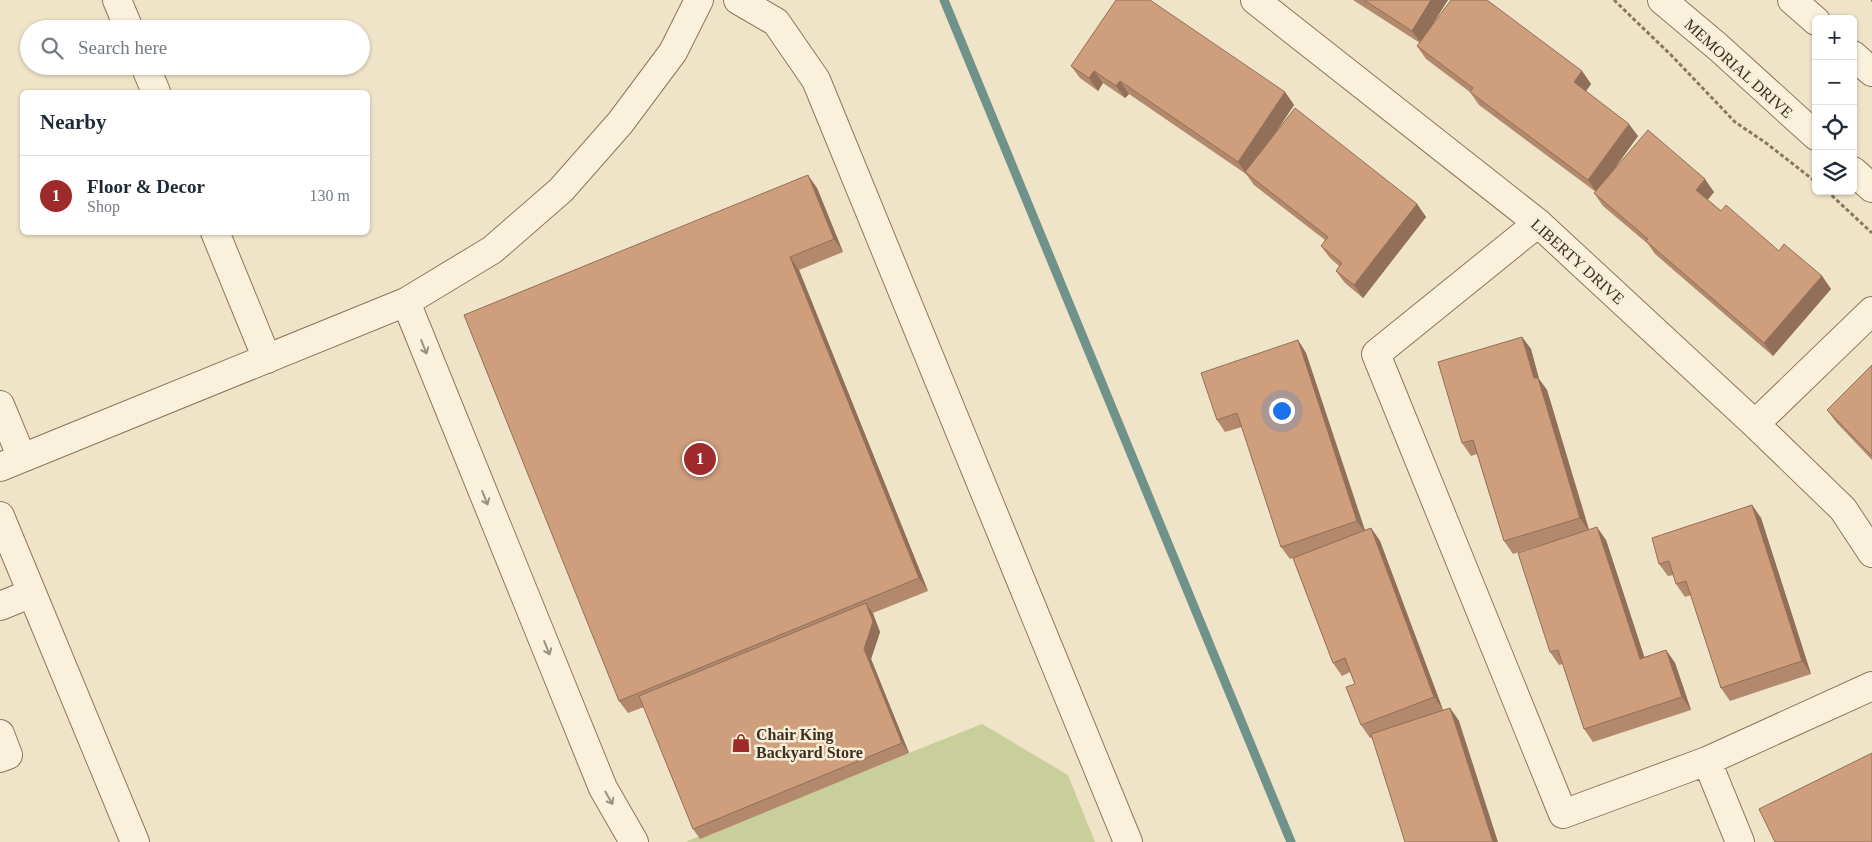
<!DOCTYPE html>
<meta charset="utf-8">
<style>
:root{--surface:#fff;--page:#f6f6f7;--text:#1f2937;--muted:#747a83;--line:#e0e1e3;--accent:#9e2a2b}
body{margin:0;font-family:Georgia,serif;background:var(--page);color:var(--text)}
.controls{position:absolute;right:15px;top:15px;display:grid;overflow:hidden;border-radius:8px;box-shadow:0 1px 4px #0004}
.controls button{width:45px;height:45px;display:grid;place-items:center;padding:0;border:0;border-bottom:1px solid var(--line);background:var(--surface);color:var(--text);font:25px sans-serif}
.you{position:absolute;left:1281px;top:410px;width:18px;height:18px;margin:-12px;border:4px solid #fff;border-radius:50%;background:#1a73e8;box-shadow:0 0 0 8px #1a73e833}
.badge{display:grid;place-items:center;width:32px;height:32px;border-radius:50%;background:var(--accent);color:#fff;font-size:16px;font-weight:700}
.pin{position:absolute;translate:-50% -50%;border:2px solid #fff;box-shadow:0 1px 5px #0006}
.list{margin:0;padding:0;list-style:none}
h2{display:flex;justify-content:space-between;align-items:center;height:65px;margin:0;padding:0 20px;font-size:21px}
h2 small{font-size:16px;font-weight:400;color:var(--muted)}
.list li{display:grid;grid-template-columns:32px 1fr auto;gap:15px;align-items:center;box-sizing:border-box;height:80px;padding:0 20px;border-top:1px solid var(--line)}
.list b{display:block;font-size:19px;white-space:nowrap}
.list p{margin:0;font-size:16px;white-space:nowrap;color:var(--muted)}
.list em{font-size:16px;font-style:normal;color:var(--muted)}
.icon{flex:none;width:28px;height:28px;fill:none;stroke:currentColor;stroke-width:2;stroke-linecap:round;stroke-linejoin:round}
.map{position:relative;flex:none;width:1872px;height:842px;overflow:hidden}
.search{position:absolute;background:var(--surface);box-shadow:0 1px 4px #0004;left:20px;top:20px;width:350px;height:55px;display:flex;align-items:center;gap:12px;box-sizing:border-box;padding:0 18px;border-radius:28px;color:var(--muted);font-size:19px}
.panel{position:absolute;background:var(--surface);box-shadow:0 1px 4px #0004;left:20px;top:90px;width:350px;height:145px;border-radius:8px}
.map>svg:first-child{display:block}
</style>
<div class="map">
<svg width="1872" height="842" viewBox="0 0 1872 842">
<rect width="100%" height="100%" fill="#f0e4c8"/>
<!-- green -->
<path fill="#c9cf9b" d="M982,724l86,51 27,67h-410z"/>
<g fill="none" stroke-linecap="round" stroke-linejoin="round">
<!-- stream -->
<path stroke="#6f938a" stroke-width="9" d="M944,0l347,842"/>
<!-- minor casing -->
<g stroke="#8d765c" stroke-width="30">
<path id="minor" d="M117,0l12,29
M738,0l38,22 40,58 312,762
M1255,0l283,223 217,201 88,85 29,44
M1662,0l56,47 98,89
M1792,0l24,21
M1853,55l19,17
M145,66l11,26
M1853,171l19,17
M1538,223l-162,131 187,460 144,-53 33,81
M215,232l52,127
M406,302l197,486 31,54
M0,405l22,53
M1755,424l117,-113
M0,467l406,-165 86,-52 69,-60 59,-67 53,-71 26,-52
M0,516l135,326
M0,606l32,-13
M0,734l8,21 -8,3
M1707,761l165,-75"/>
</g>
<!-- path -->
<path stroke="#8d765c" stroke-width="3" stroke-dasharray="4 2.5" stroke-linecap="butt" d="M1614,0l58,56 63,66 31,21 50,39
M1871,0h1
M1827,191l45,42"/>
<!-- minor -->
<use href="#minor" stroke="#faf1dc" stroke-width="28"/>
</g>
<!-- wall -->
<path fill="#b2896c" d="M1353,0h95l-20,31 154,40 9,13 -5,7 52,45 -26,36 102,20 -6,8 13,11 58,40 43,25 9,13 -58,67 -118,-102 -7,-10 -45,-38 -9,-13 2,-1 -117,-87 -9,-13 -44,-33 -9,-13 3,-3z
M1071,66l214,26 9,13 -21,32 144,67 9,13 -63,81 -18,-15 -9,-12 3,-5 -9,-8 -9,-12 4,-6 -71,-55 -8,-11 -117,-80 -4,4 -22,-15 -5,8 -18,-13z
M817,188l26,64 -44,18 129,321 -55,22 7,19 -9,27 38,94 -209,86 -7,-10 -49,-122 -16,6 -9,-12z
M1522,337l9,12 8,30 8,11 42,139 17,11 38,117 22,-7 9,13 16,47 -98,32 -9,-13 -21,-65 -4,1 -9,-13 -12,-106 -25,8 -9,-13 -27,-87 -6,2 -9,-13z
M1298,340l8,13 59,177 6,-2 9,13 63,169 7,-2 9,13 -89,17 -9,-13 -6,-41 -5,-12 -8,4 -9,-13 -40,-105 -3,1 -9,-12 -39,-120 -17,5 -8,-12z
M1872,365v95l-36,-38 -9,-12z
M1752,505l9,13 50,156 -81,27 -9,-13 -30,-93 -6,2 -9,-13 -2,-9 -6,1 -9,-12z"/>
<!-- shaded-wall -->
<path fill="#916f58" d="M1431,0h17l-27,43 -9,-12z
M1094,71l9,12 -5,8 -9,-13z
M1582,71l9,13 -8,11 -9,-13z
M1120,81l9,13 -4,4 -9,-12z
M1285,92l9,13 -47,70 -9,-13z
M1629,124l9,12 -41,57 -9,-13z
M808,175l9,13 26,64 -9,-13z
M1705,179l9,13 -9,10 -9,-12z
M1417,204l9,13 -63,81 -9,-13z
M790,257l9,13 129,321 -9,-13z
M1822,276l9,13 -58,67 -9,-13z
M1522,337l9,12 8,30 8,11 42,141 -9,-13 -46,-140z
M1298,340l8,13 60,181 -9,-13z
M1752,505l9,13 50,156 -9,-13z
M1597,527l9,13 43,131 -9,-12z
M1371,528l9,13 63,169 -9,-13z
M866,603l7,11 7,18 -9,27 38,94 -7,-10 -38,-94z
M1666,650l9,13 16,47 -9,-13z
M1450,708l9,13 39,121h-5z"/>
<!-- building -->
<path fill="#cf9f7d" stroke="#916f58" d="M1116,0h34l135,92 -47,70 -118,-81 -4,5 -22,-15 -5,7 -18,-12z
M1364,0h67l-19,31z
M1451,0h36l95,71 -8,11 55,42 -41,56 -118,-88 3,-4 -56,-42z
M1295,108l122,96 -63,81 -18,-14 6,-8 -21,-17 7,-9 -83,-65z
M1648,130l57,49 -9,11 25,21 5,-6 53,46 5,-7 38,32 -58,67 -118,-102 2,-2 -54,-46z
M808,175l26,64 -44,18 129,321 -300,123 -155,-386z
M1522,337l12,41h4l42,140 -76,23 -31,-101 -11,3 -24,-81z
M1298,340l59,181 -76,26 -44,-134 -20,7 -16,-47z
M1872,365v91l-45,-46z
M1752,505l50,156 -81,27 -35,-107 -10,3 -7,-23 -10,3 -7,-26z
M1597,527l43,132 26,-9 16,47 -98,32 -26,-79 -8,2 -32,-99z
M1371,528l63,169 -73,28 -15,-38 9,-3 -10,-26 -12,5 -40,-105z
M866,603l7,19 -9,27 38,94 -209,86 -54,-133z
M1450,708l43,134h-88l-34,-108z
M1872,753v89h-97l-16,-33z"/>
<!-- one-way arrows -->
<defs><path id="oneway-shaft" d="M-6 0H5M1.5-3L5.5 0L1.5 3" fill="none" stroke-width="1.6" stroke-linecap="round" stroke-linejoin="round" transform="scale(1.25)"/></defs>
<g stroke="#9c907e">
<use href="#oneway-shaft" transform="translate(424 347) rotate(68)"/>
<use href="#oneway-shaft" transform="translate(485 498) rotate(68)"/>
<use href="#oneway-shaft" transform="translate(547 648) rotate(68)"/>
<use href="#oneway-shaft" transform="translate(609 798) rotate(60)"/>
</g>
<!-- icons -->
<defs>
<g id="shop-bare" transform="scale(1.5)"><path d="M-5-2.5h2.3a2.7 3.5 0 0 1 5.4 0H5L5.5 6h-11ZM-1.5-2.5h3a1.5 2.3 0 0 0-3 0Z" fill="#9e2a2b" stroke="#f7eed8" stroke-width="2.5" paint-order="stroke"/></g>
</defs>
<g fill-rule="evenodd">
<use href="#shop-bare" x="741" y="743"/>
</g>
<g text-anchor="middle" stroke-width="5" stroke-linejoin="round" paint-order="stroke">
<!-- street labels -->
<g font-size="16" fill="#3d2e20" stroke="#f7eed8">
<text transform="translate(1739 68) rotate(42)" y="6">MEMORIAL DRIVE</text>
<text transform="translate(1578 261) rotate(42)" y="6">LIBERTY DRIVE</text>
</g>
<!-- poi labels -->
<g font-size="16" font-weight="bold" fill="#3d2e20" stroke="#f7eed8" text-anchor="start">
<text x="756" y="740">Chair King<tspan x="756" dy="18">Backyard Store</tspan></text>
</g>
</g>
</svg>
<div class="controls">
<button>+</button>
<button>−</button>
<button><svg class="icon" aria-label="locate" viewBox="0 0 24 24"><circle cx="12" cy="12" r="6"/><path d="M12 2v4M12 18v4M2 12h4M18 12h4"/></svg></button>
<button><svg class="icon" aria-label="layers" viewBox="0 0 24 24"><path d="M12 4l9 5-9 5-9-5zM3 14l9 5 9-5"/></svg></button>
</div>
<div class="you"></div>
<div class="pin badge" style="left:700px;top:459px">1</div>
<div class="search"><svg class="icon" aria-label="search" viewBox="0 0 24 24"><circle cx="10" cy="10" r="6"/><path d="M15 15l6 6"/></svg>Search here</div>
<section class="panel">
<h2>Nearby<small></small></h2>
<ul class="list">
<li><span class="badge">1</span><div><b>Floor &amp; Decor</b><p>Shop</p></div><em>130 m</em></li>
</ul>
</section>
</div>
